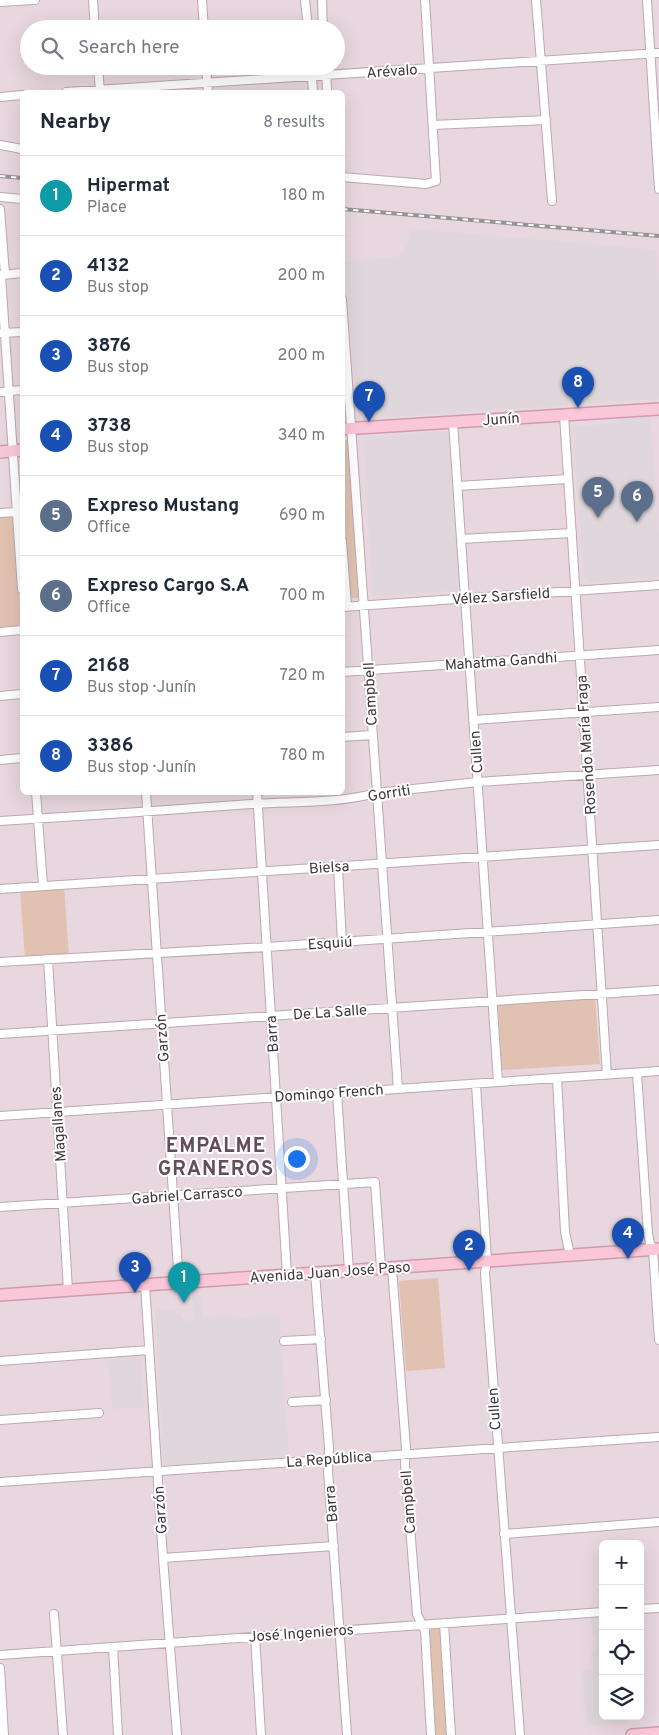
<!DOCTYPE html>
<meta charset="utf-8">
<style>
:root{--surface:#fff;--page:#f6f6f7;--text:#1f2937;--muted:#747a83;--line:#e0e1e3;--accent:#e428da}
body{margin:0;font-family:Overpass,sans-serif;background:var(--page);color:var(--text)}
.controls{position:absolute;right:15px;bottom:15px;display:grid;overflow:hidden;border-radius:8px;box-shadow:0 5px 20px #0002}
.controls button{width:45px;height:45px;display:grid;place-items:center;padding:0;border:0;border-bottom:1px solid var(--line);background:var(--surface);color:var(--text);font:25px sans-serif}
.you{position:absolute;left:296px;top:1158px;width:18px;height:18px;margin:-12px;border:4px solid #fff;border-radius:50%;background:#1a73e8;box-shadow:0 0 0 8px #1a73e833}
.badge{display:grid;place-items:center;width:32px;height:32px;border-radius:50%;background:var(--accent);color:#fff;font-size:16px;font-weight:700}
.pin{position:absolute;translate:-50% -41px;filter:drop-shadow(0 1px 2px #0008)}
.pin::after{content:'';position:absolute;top:26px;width:18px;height:15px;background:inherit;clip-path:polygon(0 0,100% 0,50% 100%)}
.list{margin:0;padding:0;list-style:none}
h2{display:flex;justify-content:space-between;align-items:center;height:65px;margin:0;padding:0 20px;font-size:21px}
h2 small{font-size:16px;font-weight:400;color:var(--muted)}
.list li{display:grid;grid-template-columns:32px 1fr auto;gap:15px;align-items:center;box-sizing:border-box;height:80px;padding:0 20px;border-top:1px solid var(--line)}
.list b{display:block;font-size:19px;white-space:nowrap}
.list p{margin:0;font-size:16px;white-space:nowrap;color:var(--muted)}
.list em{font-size:16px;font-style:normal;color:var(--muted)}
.icon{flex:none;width:28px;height:28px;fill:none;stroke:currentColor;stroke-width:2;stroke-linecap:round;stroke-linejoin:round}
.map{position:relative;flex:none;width:659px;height:1735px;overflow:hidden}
.search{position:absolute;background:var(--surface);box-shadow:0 5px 20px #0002;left:20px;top:20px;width:325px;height:55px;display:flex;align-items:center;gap:12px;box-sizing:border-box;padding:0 18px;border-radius:28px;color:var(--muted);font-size:19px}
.panel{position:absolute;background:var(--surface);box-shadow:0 5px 20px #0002;left:20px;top:90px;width:325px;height:705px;border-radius:8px}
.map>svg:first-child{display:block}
</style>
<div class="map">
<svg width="659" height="1735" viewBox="0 0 659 1735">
<rect width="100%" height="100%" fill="#f0e5e9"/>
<!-- residential -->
<path fill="#e8d7de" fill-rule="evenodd" d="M0,0h659v1735h-659zM29,29h307v37h-307zM22,92h320v700h-320zM603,1544h37v172h-37z"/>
<!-- industrial -->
<path fill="#dfd7db" d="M410,229l246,21 3,38v111l-301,20 -13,-157 54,-5 10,-15z
M650,416l9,120v41l-67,5 -8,-5 -11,-150 47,-4v-4z
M450,431l10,159 -87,6 -10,-159z
M192,1295h9l2,22 33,-1v2l43,-3 10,142 -125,9 -9,-156 21,-1v6l5,-1 1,4h3v3h9z
M140,1357l4,50 -32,2 -4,-50z
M603,1617v99h23l1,7 -40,3 -5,-55 10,-1 -1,-18 5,-1 -1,-16 -3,-1 -1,-16z"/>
<!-- green -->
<path fill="#e1c2b1" d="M347,440l2,2 11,154 -2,2h-6l-3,-6 -6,-95 -1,-56z
M0,516l11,1 4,4 6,101 -3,4 -18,1z
M64,885l5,72 -44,3 -5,-72z
M595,998l5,66 -98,6 -4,-65z
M438,1278l7,90 -39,3 -7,-90z
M433,1627h4l5,6 7,102h-15l-6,-103z"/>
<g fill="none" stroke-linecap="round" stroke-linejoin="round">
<!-- street casing -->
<g stroke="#bba8b1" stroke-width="10">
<path id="street" d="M93,0l2,29
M202,0l2,29
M305,0l3,29
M322,0l1,29
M536,0l16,201
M647,0l12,189
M0,2l35,-2
M98,66l2,26
M206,66l2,26
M311,66l2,26
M326,66l1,26
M66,92l593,-39
M0,97l22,-2
M433,125l113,-5
M0,145l22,4
M342,177l84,7 10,-3 -11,-181
M0,197l22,2
M0,209l5,65
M1,275l21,314
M2,275l20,-2
M342,299l56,790
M2,333l20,-1
M0,392l22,-2
M564,415l43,660
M453,422l45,660
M458,486l110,-7
M0,513l17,-1
M461,539l111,-6
M342,541l5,66
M342,607l317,-22
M0,632l22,-2
M342,672l317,-22
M0,696l22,-2
M473,720l186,-13
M342,737l30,-2
M0,760l22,-2
M36,792l7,94
M146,792l33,491
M257,792l30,483
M0,821c84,-5 167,-11 251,-17 42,-3 85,0 125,-11l102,-11 181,-12
M338,867l4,75
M0,889l659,-44
M48,959l20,331
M0,962l267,-15 392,-27
M0,1034l659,-44
M637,1073l11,161 2,9 3,6 6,91
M557,1078l8,154 5,23
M476,1084l11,177 -2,12 35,462
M337,1093l12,178
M0,1116l659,-45
M0,1207l375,-25 6,86
M392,1268l14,180 -1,16 12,150 8,17 6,104
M315,1273l14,175 -1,23 19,264
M145,1285l18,273 14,177
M284,1341l37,-2
M0,1361l149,-11
M292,1402l34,-2
M0,1420l99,-7
M0,1482l659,-45
M504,1534l155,-12
M163,1558l171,-12
M640,1609l19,-1
M54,1614l9,121
M444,1623l7,112
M255,1636l6,99
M113,1647l5,88
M0,1655l603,-43
M0,1668l4,67"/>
</g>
<!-- secondary casing -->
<g stroke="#cf9bae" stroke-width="14">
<path id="secondary" d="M342,429l317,-20
M0,452l22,-2
M0,1295l659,-46
M632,1735l27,-2"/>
</g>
<!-- street -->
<use href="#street" stroke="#fff" stroke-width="8"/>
<!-- secondary -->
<use href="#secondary" stroke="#f9c7d8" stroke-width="11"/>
<!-- rail casing -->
<g stroke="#949494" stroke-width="4">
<path id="rail" d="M0,176l22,2
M342,209l317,27"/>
</g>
<!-- rail -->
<use href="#rail" stroke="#fff" stroke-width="2" stroke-dasharray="5.5" stroke-linecap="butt"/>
</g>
<g text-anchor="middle" stroke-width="4" stroke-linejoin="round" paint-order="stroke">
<!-- street labels -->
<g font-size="15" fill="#42353b" stroke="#fff">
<text transform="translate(392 71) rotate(-4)" y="5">Arévalo</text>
<text transform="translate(501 419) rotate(-4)" y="5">Junín</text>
<text transform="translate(501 596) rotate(-4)" y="5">Vélez Sarsfield</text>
<text transform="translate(501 661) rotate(-4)" y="5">Mahatma Gandhi</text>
<text transform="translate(370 694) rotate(-93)" y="5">Campbell</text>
<text transform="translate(586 745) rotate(-94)" y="5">Rosendo María Fraga</text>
<text transform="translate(476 752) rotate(-94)" y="5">Cullen</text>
<text transform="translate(389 793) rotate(-9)" y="5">Gorriti</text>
<text transform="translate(329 867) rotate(-4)" y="5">Bielsa</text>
<text transform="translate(330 943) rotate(-4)" y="5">Esquiú</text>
<text transform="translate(330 1012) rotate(-4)" y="5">De La Salle</text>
<text transform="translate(272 1034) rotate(-94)" y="5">Barra</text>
<text transform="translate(162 1038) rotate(-94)" y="5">Garzón</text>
<text transform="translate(329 1093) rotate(-4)" y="5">Domingo French</text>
<text transform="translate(58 1124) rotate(-94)" y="5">Magallanes</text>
<text transform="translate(187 1195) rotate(-4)" y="5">Gabriel Carrasco</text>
<text transform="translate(330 1272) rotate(-4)" y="5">Avenida Juan José Paso</text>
<text transform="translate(494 1409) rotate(-94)" y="5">Cullen</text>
<text transform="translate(329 1459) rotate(-4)" y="5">La República</text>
<text transform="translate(408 1502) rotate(-94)" y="5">Campbell</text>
<text transform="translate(331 1504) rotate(-95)" y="5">Barra</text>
<text transform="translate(160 1510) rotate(-94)" y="5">Garzón</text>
<text transform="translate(301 1633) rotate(-4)" y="5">José Ingenieros</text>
</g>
<!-- district labels -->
<g font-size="20" font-weight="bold" letter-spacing="1" fill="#644d59" stroke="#fff">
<text x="216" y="1152">EMPALME<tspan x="216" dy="23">GRANEROS</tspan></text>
</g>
</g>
</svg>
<div class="controls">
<button>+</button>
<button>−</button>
<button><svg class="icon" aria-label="locate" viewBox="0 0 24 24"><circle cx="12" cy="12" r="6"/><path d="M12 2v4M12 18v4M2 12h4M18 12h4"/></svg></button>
<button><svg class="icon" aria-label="layers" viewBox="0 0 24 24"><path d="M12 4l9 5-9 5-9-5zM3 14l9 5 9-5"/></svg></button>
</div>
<div class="you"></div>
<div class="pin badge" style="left:184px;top:1303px;background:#0f9aa8">1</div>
<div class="pin badge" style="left:469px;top:1271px;background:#1a4fb4">2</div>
<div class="pin badge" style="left:135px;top:1293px;background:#1a4fb4">3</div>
<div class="pin badge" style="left:628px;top:1259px;background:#1a4fb4">4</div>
<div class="pin badge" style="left:598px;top:518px;background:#5c6f8a">5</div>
<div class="pin badge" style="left:637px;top:522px;background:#5c6f8a">6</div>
<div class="pin badge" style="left:369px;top:422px;background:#1a4fb4">7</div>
<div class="pin badge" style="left:578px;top:408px;background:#1a4fb4">8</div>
<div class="search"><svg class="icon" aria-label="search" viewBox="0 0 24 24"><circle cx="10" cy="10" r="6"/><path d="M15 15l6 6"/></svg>Search here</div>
<section class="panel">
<h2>Nearby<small>8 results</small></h2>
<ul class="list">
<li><span class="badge" style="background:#0f9aa8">1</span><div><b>Hipermat</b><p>Place</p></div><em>180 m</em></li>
<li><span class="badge" style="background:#1a4fb4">2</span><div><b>4132</b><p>Bus stop</p></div><em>200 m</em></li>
<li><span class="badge" style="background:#1a4fb4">3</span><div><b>3876</b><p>Bus stop</p></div><em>200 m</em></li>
<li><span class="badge" style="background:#1a4fb4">4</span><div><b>3738</b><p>Bus stop</p></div><em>340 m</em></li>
<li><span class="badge" style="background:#5c6f8a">5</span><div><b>Expreso Mustang</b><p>Office</p></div><em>690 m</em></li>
<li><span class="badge" style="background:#5c6f8a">6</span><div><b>Expreso Cargo S.A</b><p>Office</p></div><em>700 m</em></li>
<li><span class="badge" style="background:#1a4fb4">7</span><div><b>2168</b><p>Bus stop · Junín</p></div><em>720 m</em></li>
<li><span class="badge" style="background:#1a4fb4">8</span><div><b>3386</b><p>Bus stop · Junín</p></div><em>780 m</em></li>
</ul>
</section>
</div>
